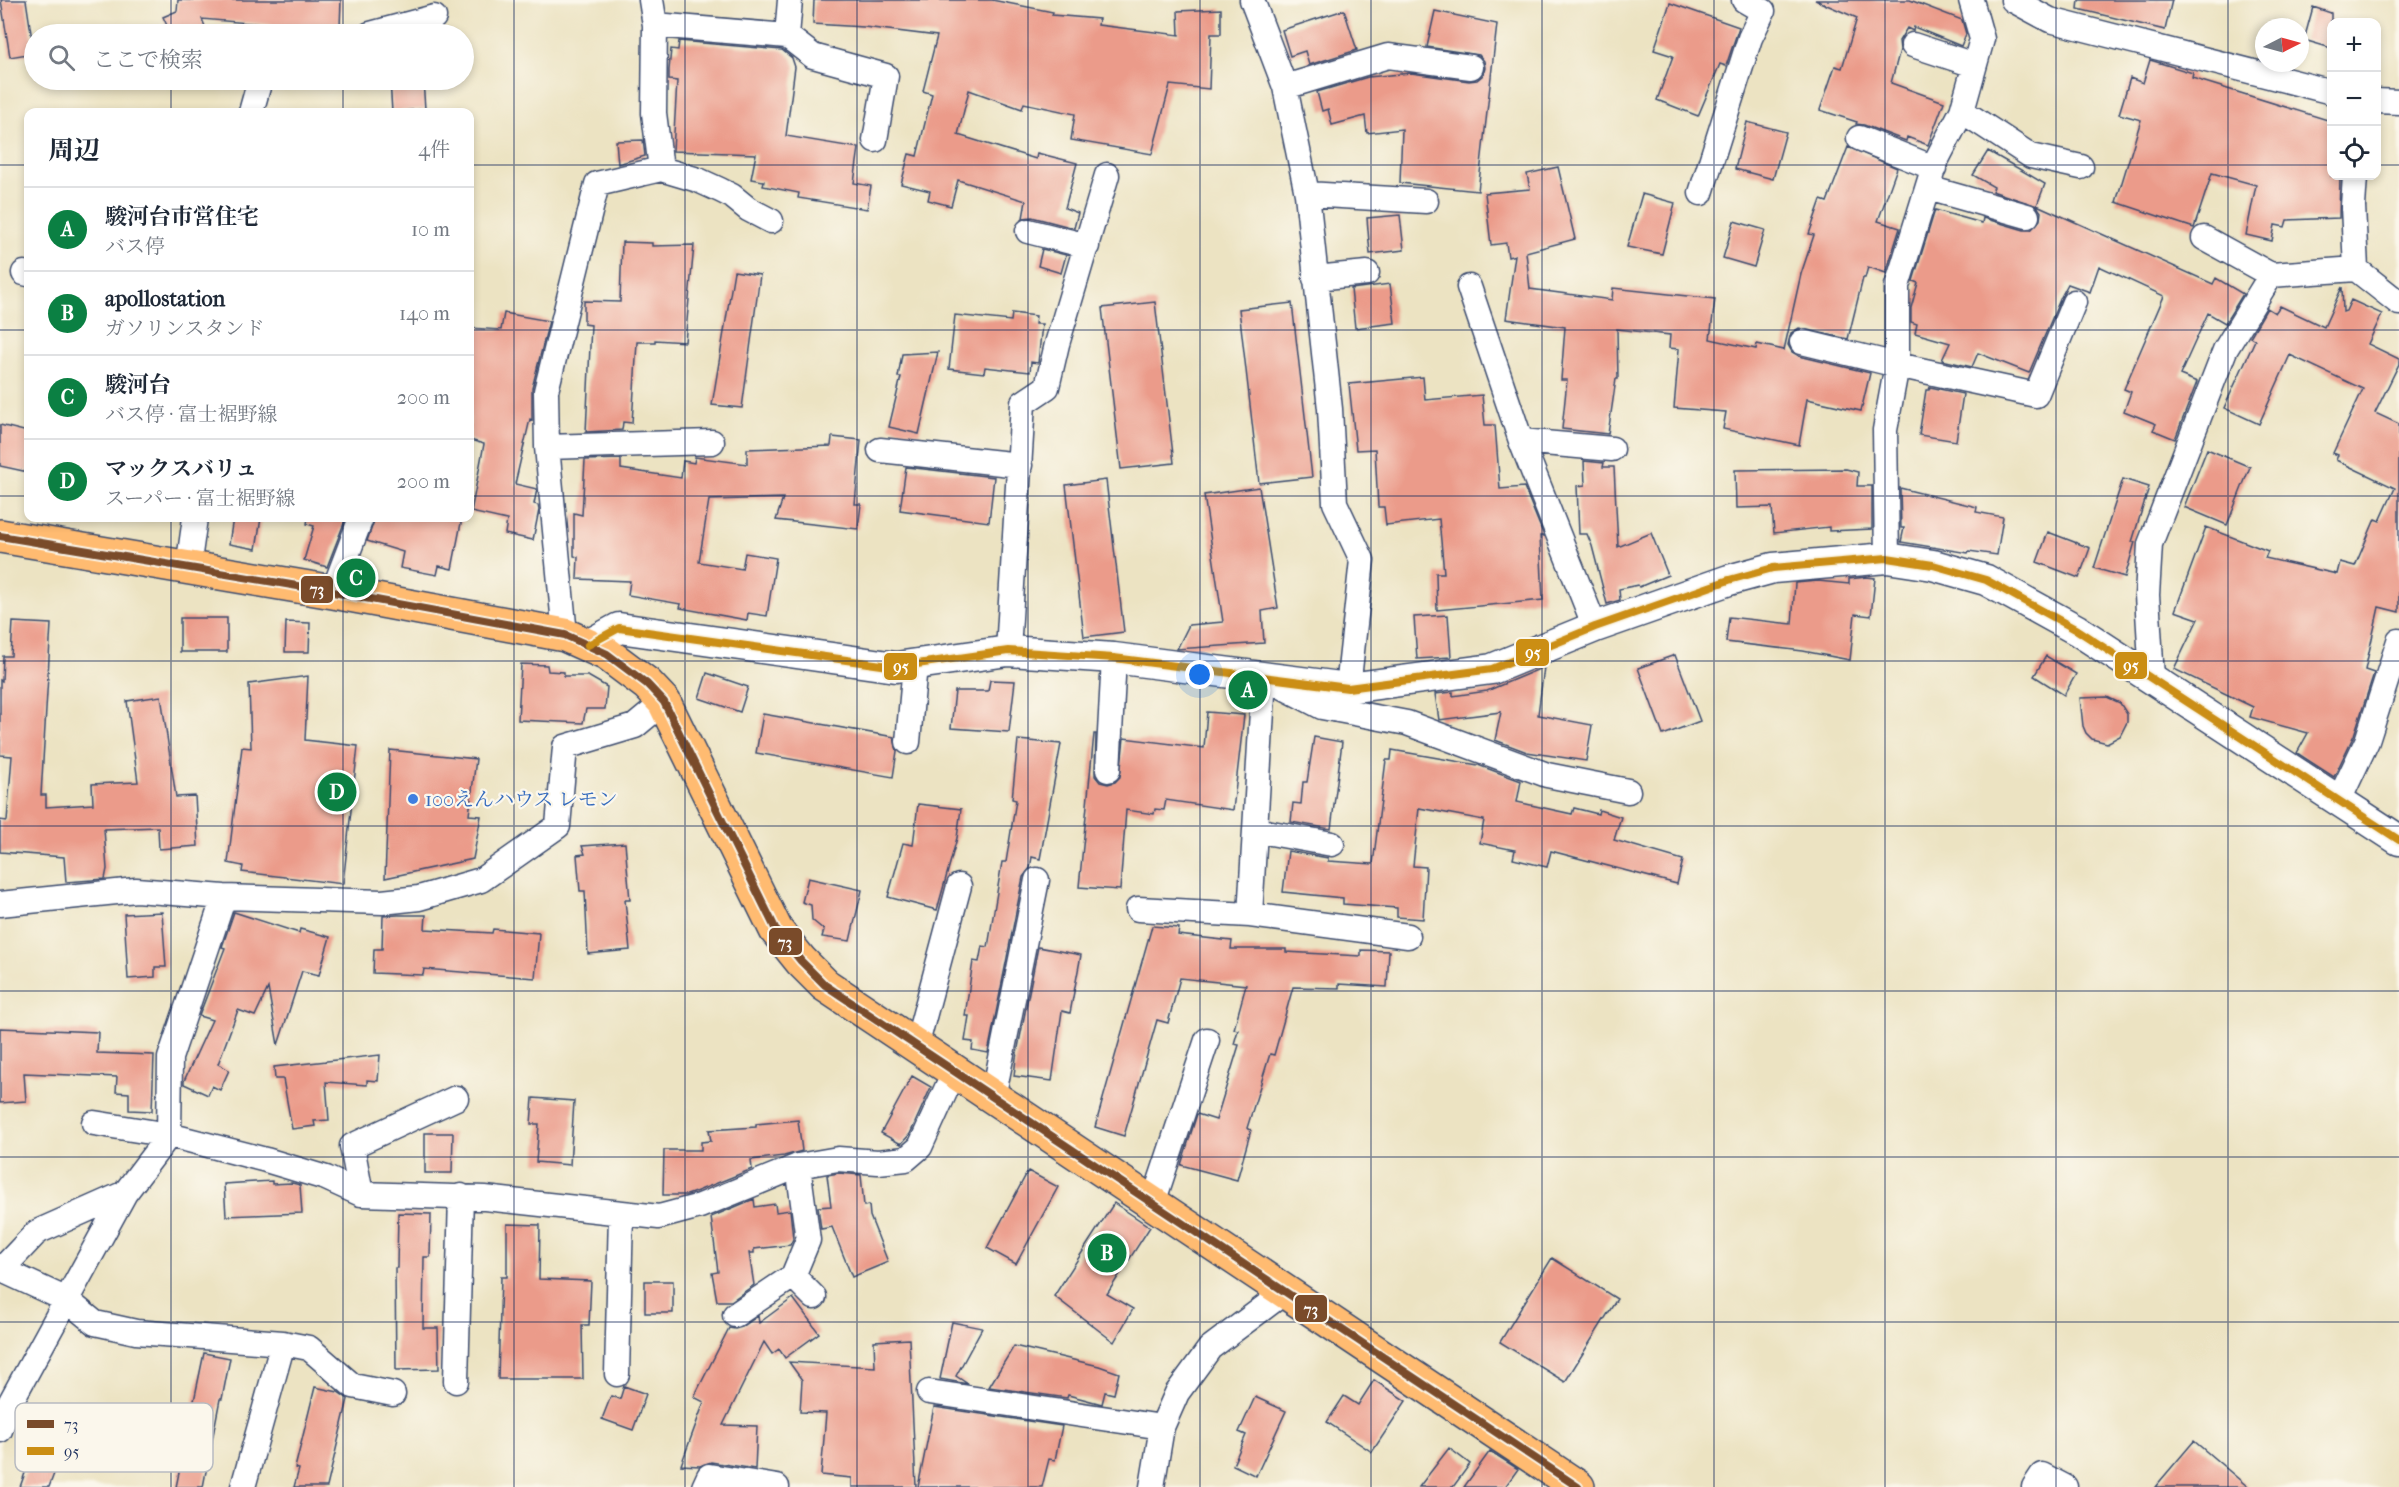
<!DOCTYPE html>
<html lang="ja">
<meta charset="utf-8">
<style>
:root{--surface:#fff;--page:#f6f6f7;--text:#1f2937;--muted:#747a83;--line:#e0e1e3;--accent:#0b8043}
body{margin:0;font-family:"IM FELL French Canon","Noto Serif JP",serif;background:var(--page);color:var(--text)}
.controls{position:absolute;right:18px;top:18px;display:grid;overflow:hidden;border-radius:12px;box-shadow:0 3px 9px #0003}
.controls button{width:54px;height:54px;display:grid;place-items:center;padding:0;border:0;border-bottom:2px solid var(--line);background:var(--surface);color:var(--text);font:30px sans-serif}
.compass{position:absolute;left:2255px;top:18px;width:54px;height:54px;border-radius:50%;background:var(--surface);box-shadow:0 3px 9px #0003;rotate:84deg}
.you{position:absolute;left:1200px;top:675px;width:21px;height:21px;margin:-15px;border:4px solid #fff;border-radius:50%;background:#1a73e8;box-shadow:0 0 0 9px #1a73e833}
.badge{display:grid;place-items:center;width:39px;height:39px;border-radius:50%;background:var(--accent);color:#fff;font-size:20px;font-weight:700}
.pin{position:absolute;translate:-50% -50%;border:3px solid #fff;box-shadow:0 2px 6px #0006}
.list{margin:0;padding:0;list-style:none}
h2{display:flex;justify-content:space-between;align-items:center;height:78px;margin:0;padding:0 24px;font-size:26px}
h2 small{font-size:20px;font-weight:400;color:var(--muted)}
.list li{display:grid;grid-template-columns:39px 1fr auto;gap:18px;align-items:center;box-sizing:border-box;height:84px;padding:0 24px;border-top:2px solid var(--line)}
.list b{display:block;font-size:22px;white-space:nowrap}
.list p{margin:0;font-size:20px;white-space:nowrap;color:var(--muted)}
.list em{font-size:20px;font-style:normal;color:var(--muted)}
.icon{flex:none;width:33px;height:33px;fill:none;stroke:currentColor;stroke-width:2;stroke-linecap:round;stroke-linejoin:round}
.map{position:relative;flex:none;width:2399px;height:1487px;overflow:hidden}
.search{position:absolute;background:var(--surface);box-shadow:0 3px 9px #0003;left:24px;top:24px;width:450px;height:66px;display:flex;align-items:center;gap:15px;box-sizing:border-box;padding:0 21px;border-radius:33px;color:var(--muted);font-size:22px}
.panel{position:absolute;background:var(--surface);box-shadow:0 3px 9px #0003;left:24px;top:108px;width:450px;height:414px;border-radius:12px}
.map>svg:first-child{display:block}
</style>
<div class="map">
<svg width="2399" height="1487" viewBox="0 0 2399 1487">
<rect width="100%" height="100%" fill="#fbf7ec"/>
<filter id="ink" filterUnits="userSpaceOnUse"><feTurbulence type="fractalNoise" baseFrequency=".0167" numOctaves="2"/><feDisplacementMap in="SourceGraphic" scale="12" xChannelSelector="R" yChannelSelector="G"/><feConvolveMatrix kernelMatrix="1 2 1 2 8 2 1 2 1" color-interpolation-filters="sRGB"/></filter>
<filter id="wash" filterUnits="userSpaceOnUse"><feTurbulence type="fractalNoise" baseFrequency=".008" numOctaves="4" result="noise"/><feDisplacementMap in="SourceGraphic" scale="24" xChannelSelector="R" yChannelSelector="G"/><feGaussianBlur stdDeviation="1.35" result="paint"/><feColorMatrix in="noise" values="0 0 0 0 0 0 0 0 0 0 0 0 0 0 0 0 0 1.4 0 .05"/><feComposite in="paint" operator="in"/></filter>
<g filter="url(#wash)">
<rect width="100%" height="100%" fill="#ece3c2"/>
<g id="blocks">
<!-- building -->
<path fill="#eb9b8a" d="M1,0h25l8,53 -24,4z
M178,0h163l-1,27 -55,-1 -83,-7 6,15h-37l-8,-17 14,-6z
M814,0h178l61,12 -1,3 47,4 -1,6 81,10 -1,-24 43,-2v25h-10l-2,55 -39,-4 -18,69 -81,-14 4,-26 -51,-11 -2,6 -53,-19 -11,45 78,24 1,-6 40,10 -12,45 13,5 -4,15 -42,-11 -9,1 3,-17 -68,-21 -7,26 -23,-6 2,-9 -29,-7 8,-30 8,2 15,-62 -9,-3 14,-55 -73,-9 -51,-3z
M1815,0h95l52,20 4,14 -5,12 -47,-19 -1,4 -6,-3 -8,13 1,9 -9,33 53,19 -16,43 -21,-8 -1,4 -42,-16 -8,-1 1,-2 -37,-12 15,-44 7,2 15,-50z
M2079,0h93l-7,30 -87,-21z
M1670,3l69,24 -13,39 -6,-2 -22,52 -41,-16 16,-44 -19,-6z
M2313,7l18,6v35l-27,-8z
M1344,10l13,40 -48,15 -4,-14 -15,5 -8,-26z
M1435,11l62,13 -19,167 -78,-8 2,-54 -35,4 -2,-17 -33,9 -4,-16 -6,2 -5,-19 51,-15 43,-4 58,8 8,-1 6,-5 2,-7 -1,-7 -5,-6 -52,-8z
M679,41l103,9 10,8 3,9 -9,69 73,12 -5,35 17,3 -4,23 -69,-11 1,-5 -36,-7 1,-5 -13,-2 5,-25 -83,-3 4,-70 -8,-1v-10l2,-21 7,1z
M2150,60l43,13 -1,5 139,43v55h9l-1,42 -52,2 -2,7 -10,-2 -3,16 -26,-6 10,-50 -44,-12 -18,55 -78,-26 25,-82 -22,-6 11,-36 13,5z
M390,80h33l2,29 -33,3z
M1747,122l39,10 -13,47 -38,-10z
M643,140l2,16 -27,8 -2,-23z
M1848,147l49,21 -19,53 22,7 -14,45 -18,-6 -3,11h-2l-15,61 -49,-11 -8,5 -3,12 4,7 7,4 71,17 -9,38 -54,-12 -8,46 -76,-16 3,-17 -52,-4 5,-59 -10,-1 1,-13 -53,-6 1,50h-2l-8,55 -46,-5 5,-49h-6l4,-53 -59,-8 9,-64 -7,2 -2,-14 -15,2 -6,-52 45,-4 -3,-15 31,-7 17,72 -49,13 4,37 82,11 1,-12 102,11 -5,40 46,10 1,-5 27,6 17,-76 13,-39 -5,-1 12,-34 6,2z
M1988,151l57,33 -8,21 176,79 3,-6 27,16 -18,29 -17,-10 -28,62 17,7 -22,57 -22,-9 3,-6 -32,-13 7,-19 -7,-3 40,-93 -65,-30 -9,26 -22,-8 -7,13 -32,76 -51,-20 -6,14 -30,-7 8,-17 -35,-10 2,-9 -6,-2v-14l7,-25 -5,-2 22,-71 47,13 1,-5 41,12h7l9,-10 1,-8 -4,-6 -45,-15 2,-4 -21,-12z
M1642,194l33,9 -13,51 -35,-7z
M1400,215l4,35 -34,4 -3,-36z
M1734,221l31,9 -11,37 -31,-9z
M622,242l30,1v3l42,-1 -9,97 -30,-2v2h-18l-5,81 -9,-1 -1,8 -36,2 5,-107 -7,-1v-23l36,1z
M1042,249l24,6 -5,18 -23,-7z
M734,271l26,4 -18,133 -30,-3z
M1390,284l5,39 -40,5 -4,-39z
M2342,287l1,25 3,-1 5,-11 31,14 -14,30 31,15v5l-24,49 24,11v188l-20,-5 -14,63 9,3 -20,62 -20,42 -37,-24 11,-20 -58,-16 3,-10 -79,-38 24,-50 -23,-8 31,-84 62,24 -3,7 72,16 3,-12 15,4 20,-47 5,2 15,-33 -59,-28 2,-5 -5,-2 30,-64 -73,-34 -31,69 -35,-16 31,-68 -5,-3 17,-29 8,5 5,-7 44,21z
M1155,302l19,161 -53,6 -19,-161z
M1292,303l20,174 -53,6 -20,-174z
M504,313l45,8 -17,67v32l-2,-1 -15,65 22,5 -3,15 4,1 1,5 -6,30 -28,-6 2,-14 -36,-8 13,-68 -14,-4v-112l31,2z
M1012,313l24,3 -1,8h7l-4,39 -7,-1 -1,10 -45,-5 -1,6 -35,-4 6,-54 56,6z
M938,352l-19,82 -30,-7 12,-50h-3l4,-23z
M1423,377l2,23 57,-5 3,30h10l5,64 24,-2 20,49h-4l3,64 -106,10 -1,-37h8l-5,-54 -53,6 -2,-18h-6l-3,-58 -19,1 -7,-66z
M1930,387l33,7 -7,47 -37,-6 7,-45h3z
M0,425l28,7v40l-28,-6z
M832,437l29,3 -6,64h6l-3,25 -82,-9 7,-22 -74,2 -10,62 43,7 3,-16 31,5 -9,58 -19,-3 -1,7 -67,-12 1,-4 -53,-9 2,-14 -53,-2 1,-22 -4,-1v-43l8,2 3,-55 36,-1v10l60,9 2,-17 11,2 1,-6 52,7v-15l84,-3z
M2207,449l43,18 -23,58 -43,-18z
M1584,461l20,2 -1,4h11l4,80 33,-14 17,42 -29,12 -1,-2 -19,4 1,11 -13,4 -15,-58 -5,-12h-8l-2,-48 8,-1z
M906,467l88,10 -5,45 -89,-12z
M1846,469l12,3 -1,14h15v43l-43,2v-4l-55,6 -2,-26 -36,1 -1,-38z
M2123,479l26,8 -17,55h3l-10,35 -31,-9z
M1106,480l18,152 -40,5 -18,-152z
M1259,487l19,121 -16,3 2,32 -87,6 12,-24 34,-3 -19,-127z
M1900,488l77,19 -1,5 27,5 -6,38 -28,-4 -1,2 -67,-11 3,-14h-3z
M233,518h28l-5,31 -27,-5z
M308,518h38l-19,49 -23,-7 10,-34 -7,-2z
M375,518h87l-10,51 -13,-3 -2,9 -37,-7 3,-16 -36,-11z
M2048,532l42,16 -11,30 -42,-16z
M1867,577l8,1 -4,38 -16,-2 -5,46 -47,-9 -77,-9 3,-25 63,7 3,-41 23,-2 31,3v-5z
M1448,615l3,42 -34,2 -3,-42z
M180,618h47v34h-47z
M13,622l38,2 -10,171h5v12l47,-3 -1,-20 46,-2 -11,-81 34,-5 15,101 19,-1 3,50 -39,3 -1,-22 -54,2 3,40 -2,10 -39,3 -2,-25 -64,-5v-32l7,1 5,-65 -12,-1v-75l2,1 1,-25h8z
M286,622l24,1 -1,29h-24z
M1675,655l25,66 -37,14 -25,-67z
M2046,656l30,18 -12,21 -30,-19z
M521,664l26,1 1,6 16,1v4h24l19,11 -2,22h-19l-3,14 -65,-3z
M1544,667l-6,48 54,10 -6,36 -59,-9 -32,-12 6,-28 -62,8 -4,-26 18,-2v4l34,-5z
M707,673l41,14 -8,25 -41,-14z
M308,676l-3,64 53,6 -15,138 -101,-12 1,-6 -15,-3 14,-116 9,1 -2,-64z
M990,680l25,1 -6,51 -58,-4 4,-37h33z
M2107,697l13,6 7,11v8l-7,14 -13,7 -15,-4 -6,-6 -3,-7 -3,-28z
M1207,712l37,3 -11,95 -67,-10 -2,10 -9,-1 -1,5 -28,-4 -6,80 -41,-3 15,-153h2l-1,42 5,6 8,2 7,-2 5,-5 4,-39 80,10z
M763,714l131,23 3,14 -4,26 -137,-24z
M1314,737l28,5 -11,87 -40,-7 2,-19 8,1 2,-22h4z
M1018,740l43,4 -21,115 -8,-2 -2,11 -7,9 -35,176 -16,-3 1,-8 -8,-1 4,-25h-4l8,-55 6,1 3,-16 6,1 14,-85h4l10,-62 -4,-1z
M390,750l86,9 -7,56 12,1 -8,43 -88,19z
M1392,750l86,15 43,16 -4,21 55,12 2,-6 24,6 1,-4 22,7 -7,23 69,20 -6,24 -126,-33 -4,16 -34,-8 2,-9 -35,-7 4,-23 -65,-12 -6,58 13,1 -3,52 -26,-2v-9l-54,-4v-6l-60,-6 5,-41 40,7v3l45,3 13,-104h5z
M918,804l43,5 -4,29 -20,72 -49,-13 15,-54 10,2z
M625,843l5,57h-5l5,50 -42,4 -3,-63h-5l-3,-36 8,-1 -3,-8z
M808,878l54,12 -12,51 -28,-4 2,-7 -12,-10 -1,-15 -9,-3z
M162,912l4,55h-11v10l-27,2 -4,-65z
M234,912l65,21 1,-4 30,8 -11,38 -17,-4 -24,74 -10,-57 -13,28 -17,-6 -20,54 11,6 -9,20 -8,-4 -4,9 -24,-11v-3l28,-61 -13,-4 26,-68 -3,-1z
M398,915h28l-1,14 67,4 1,-4 46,4 -4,45 -111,-9 -1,6 -50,-2 1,-24h8l1,-33z
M1152,926l27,2 -1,7 54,6 -1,8h55v3l75,4v-6l28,1 -2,36 -48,-3v4l-46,-1 -19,68 -4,-1 -23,74 4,2 -14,50 -56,-15 16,-51 19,6 23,-75 -5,-1 4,-14 -4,-1 12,-44 -66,-7 -12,45 -11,-3 -33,116 -29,-9z
M1038,947l43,8 -11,58 -8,-2 -10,70 -38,-5 2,-18z
M0,1028l98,4 -1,21 57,2 -2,56 -23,-1v-17l-13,-1 1,-15 -93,-4 2,28 -26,2z
M380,1055l-2,26 -11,-1v5l-41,-3 3,38 -15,1 1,5 -23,3 -9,-50h-8l-1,-12z
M912,1076l19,11 -21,47 -9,10 -20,-11z
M533,1098l41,3 -4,64 -34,-3 3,-38h-8z
M798,1120l4,31 -18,5 -33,4 1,9 -57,23 -8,3h-24l1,-45h37v-8l10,-1 -2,-11 47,-3v-3z
M425,1133h28l-1,40h-27z
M1028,1171l30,16 -42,77 -29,-16z
M839,1173l22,2 3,31 5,-1 1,11 18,46 -36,15 -20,-50 -11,2 -3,-22 13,-1 -4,-31z
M272,1181v3l20,-1 8,2 2,28 -76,3 -2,-32z
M754,1199l1,8 20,-3 1,8 14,-2 3,29 -3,6 -36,4v4h-5l5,32 -23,16h-14l-5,-28 6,-1 -7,-55z
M1114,1203l36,24 -43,67 26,15 -19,33 -60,-46z
M398,1213l33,1 -1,43h-6l-1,71h15l1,41 -43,1 -1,-102h2z
M507,1224l33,1 -1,54 52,2 -2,44h-7l1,54h-85l3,-102h6z
M1552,1258l65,41 -52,83 -65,-40z
M645,1281h28v32h-28z
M793,1298l26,35 -34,25 -6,-9 -7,5 -8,-12 -41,83 34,1 -2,43 -44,-7 -11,4 -19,-1 23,-63 -10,-5 35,-69 6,1 7,-2 16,-11 1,7z
M952,1322l30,6 -26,48 12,8 -28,-5z
M909,1339l7,148h-64v-9l-31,-3 5,-62 -26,-1 2,-32 -13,-18 86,5 -1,-26z
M1014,1346l85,20 20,7 -5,21 -9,-2 -3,12 -34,-9 -1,3 -78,-11z
M204,1353l26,5 -8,41h-2l-17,88h-27z
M1374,1380l32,21 -34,51 -45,-30 17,-26 14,9z
M624,1386l22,8 -13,36 -31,-11 9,-23 9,3z
M315,1387l23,5 10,7 -21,88h-33l5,-18 -4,-1z
M1255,1397l31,14 -30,65 -23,-11 13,-30 -7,-3z
M934,1407l128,19 -7,34 -6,-1 -7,28h-124z
M2194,1441l54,46h-93z
M35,1445l26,10 -12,32h-29z
M1449,1448l21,16 -17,23h-34z
M1490,1451l28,18 -13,18h-41z"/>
</g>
</g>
<g filter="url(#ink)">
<use href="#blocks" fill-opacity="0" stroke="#3a4a6d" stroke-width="1.5"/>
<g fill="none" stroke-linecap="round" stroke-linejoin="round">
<!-- minor casing -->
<g stroke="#3a4a6d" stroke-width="27">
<path id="minor" d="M1252,0l33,87 22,107 23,215 5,94 27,57 -14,128
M2013,0l37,20 282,72
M655,25l132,11 26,20 73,20 -11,64
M370,34l64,-17
M787,36l3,-36
M1913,45l61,20
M1285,87l103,-31 83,11
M2376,101l23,1
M1962,111l69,45 50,11
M251,112l9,-32
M1859,138l75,30
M661,169l37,11 22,10 12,6 16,13 23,12
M2355,176l-2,30 3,63 43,34
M1928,188l99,28
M1701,193l49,-155 13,-27 -19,-11
M1307,194l119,7
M1028,231l59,15
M2204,238l67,37
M24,273l4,1
M1315,278l52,-5
M1469,287l52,154 74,186
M1802,342l95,23 139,30 38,-93
M1521,441l91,8
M547,447l165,-5
M880,450l140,15
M1887,558l-2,-128 12,-65v-79l38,-123 27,-52 20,-72 -11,-39
M188,568l7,-50
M333,592l28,-74
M565,635l-18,-188 -1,-56 51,-207 64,-15 -7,-56 1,-88 -4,-25
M1008,651l15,-248 24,-16 10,-43 50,-169
M2152,678l-5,-83 3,-51 75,-194 46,-75 85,-6
M908,742l7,-77
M1108,770l6,-112
M2339,800l28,-59 32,-100
M1255,830l77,14
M0,904l136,-14 88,7 158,5 37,-4 62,-18 77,-54 7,-79 70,-21 29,-24
M1138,909l112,6 158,21
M1250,915l14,-238 58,30 85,16 140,52 81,16
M916,1047l43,-161
M993,1098l44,-218
M94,1123l75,12 1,-77 54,-161
M361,1194l-9,-48 104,-48
M1153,1203l54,-163
M0,1269l67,31 28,23 41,9 147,11 26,5 44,38 40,8
M2,1269l35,-37 88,-39
M793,1276l21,21
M735,1315l58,-39 15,-36 -10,-74
M617,1374l4,-160
M456,1381l5,-185
M929,1392l233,35
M0,1430l10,-27 115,-210 44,-58 97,25 60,18 35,16 124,4 174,19 41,-11 98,-40 40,-7 40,3 28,-3 14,-12 34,-75
M243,1487l40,-144
M704,1487l5,-11 68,11
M1152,1487l10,-60 15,-34 33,-45 76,-57
M2034,1487l8,-12 23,12"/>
</g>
<!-- tertiary casing -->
<g stroke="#3a4a6d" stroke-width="33">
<path id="tertiary" d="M588,645l31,-17 277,39 112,-16 106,7 234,30 144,-19 103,-42 134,-47 44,-12 114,-10 46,7 53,15 91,50 322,210"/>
</g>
<!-- primary casing -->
<g stroke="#3a4a6d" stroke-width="36">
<path id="primary" d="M0,536l333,56 232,43 42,19 40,30 17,18 112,228 25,31 24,24 753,502"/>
</g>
<!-- minor -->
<use href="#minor" stroke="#fff" stroke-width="24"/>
<!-- tertiary -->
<use href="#tertiary" stroke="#fff" stroke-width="30"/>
<!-- primary -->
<use href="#primary" stroke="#ffbb71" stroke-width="33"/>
<!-- bus-1 casing -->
<g stroke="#fbf7ec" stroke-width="12">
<path id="bus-1" d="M0,536l333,56 232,43 42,19 40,30 17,18 112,228 25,31 24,24 753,502"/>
</g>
<!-- bus-2 casing -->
<g stroke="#fbf7ec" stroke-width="12">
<path id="bus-2" d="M588,645l31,-17 277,39 112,-16 106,7 234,30 144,-19 103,-42 134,-47 44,-12 114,-10 46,7 53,15 91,50 322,210"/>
</g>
<!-- bus-1 -->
<use href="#bus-1" stroke="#7a4b2a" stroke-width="8"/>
<!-- bus-2 -->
<use href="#bus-2" stroke="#cb8e13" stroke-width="8"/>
</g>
</g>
<!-- grid -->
<path fill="none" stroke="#1b2f5e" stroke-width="1.5" stroke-opacity="0.55" d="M171,0v34M343,0v34M514,0v1487M685,0v1487M857,0v1487M1028,0v1487M1200,0v1487M1371,0v1487M1542,0v1487M1714,0v1487M1885,0v1487M2056,0v1487M2228,0v1487M171,80v32M343,80v32M0,165h28M470,165h1862M2376,165h23M0,330h28M470,330h1929M0,496h28M470,496h1929M171,518v969M343,518v969M0,661h2399M0,826h2399M0,991h2399M0,1157h2399M0,1322h2399"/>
<!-- markers -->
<circle fill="#3f7fe0" stroke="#fbf7ec" stroke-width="2" cx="413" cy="799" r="6"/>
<g text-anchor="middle" stroke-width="4.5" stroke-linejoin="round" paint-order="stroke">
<!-- shop labels -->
<g font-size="20" fill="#366cbe" stroke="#fbf7ec" text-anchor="start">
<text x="425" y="806">100えんハウス レモン</text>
</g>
</g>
<!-- legend -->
<rect x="15" y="1403" width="198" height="69" rx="9" fill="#fbf7ec" stroke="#b8bbc1" stroke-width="1.5"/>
<rect x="27" y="1420" width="27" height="8" fill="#7a4b2a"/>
<rect x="27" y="1447" width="27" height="8" fill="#cb8e13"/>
<g font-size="16" fill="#1b2f5e">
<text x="64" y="1430">73</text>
<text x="64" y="1457">95</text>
</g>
<g stroke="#fbf7ec" stroke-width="2">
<rect x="300" y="575" width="34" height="29" rx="6" fill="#7a4b2a"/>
<rect x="1515" y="638" width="35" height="29" rx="6" fill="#cb8e13"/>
<rect x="2114" y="651" width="34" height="29" rx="6" fill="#cb8e13"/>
<rect x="883" y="652" width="35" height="29" rx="6" fill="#cb8e13"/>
<rect x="768" y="927" width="35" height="29" rx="6" fill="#7a4b2a"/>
<rect x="1294" y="1294" width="34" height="29" rx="6" fill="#7a4b2a"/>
</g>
<g font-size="16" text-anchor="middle" font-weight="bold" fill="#fff">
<text x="317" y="595">73</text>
<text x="1533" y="658">95</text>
<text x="2131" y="671">95</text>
<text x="901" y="672">95</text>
<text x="785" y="948">73</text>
<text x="1311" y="1315">73</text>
</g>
</svg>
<div class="controls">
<button>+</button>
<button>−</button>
<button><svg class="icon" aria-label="locate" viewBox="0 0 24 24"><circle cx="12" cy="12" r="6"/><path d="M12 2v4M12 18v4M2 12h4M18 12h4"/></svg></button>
</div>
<svg class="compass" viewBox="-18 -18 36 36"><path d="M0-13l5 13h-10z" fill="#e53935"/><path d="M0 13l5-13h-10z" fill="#747a83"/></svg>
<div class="you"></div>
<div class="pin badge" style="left:1248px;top:690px">A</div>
<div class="pin badge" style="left:1107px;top:1253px">B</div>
<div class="pin badge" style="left:356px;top:578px">C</div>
<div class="pin badge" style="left:337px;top:792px">D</div>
<div class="search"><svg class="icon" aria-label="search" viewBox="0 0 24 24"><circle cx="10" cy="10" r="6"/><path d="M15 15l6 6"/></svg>ここで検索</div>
<section class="panel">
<h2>周辺<small>4件</small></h2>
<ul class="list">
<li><span class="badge">A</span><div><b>駿河台市営住宅</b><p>バス停</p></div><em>10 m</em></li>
<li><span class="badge">B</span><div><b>apollostation</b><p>ガソリンスタンド</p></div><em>140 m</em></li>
<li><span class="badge">C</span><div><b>駿河台</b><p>バス停 · 富士裾野線</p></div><em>200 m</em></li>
<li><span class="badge">D</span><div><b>マックスバリュ</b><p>スーパー · 富士裾野線</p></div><em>200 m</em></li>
</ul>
</section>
</div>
